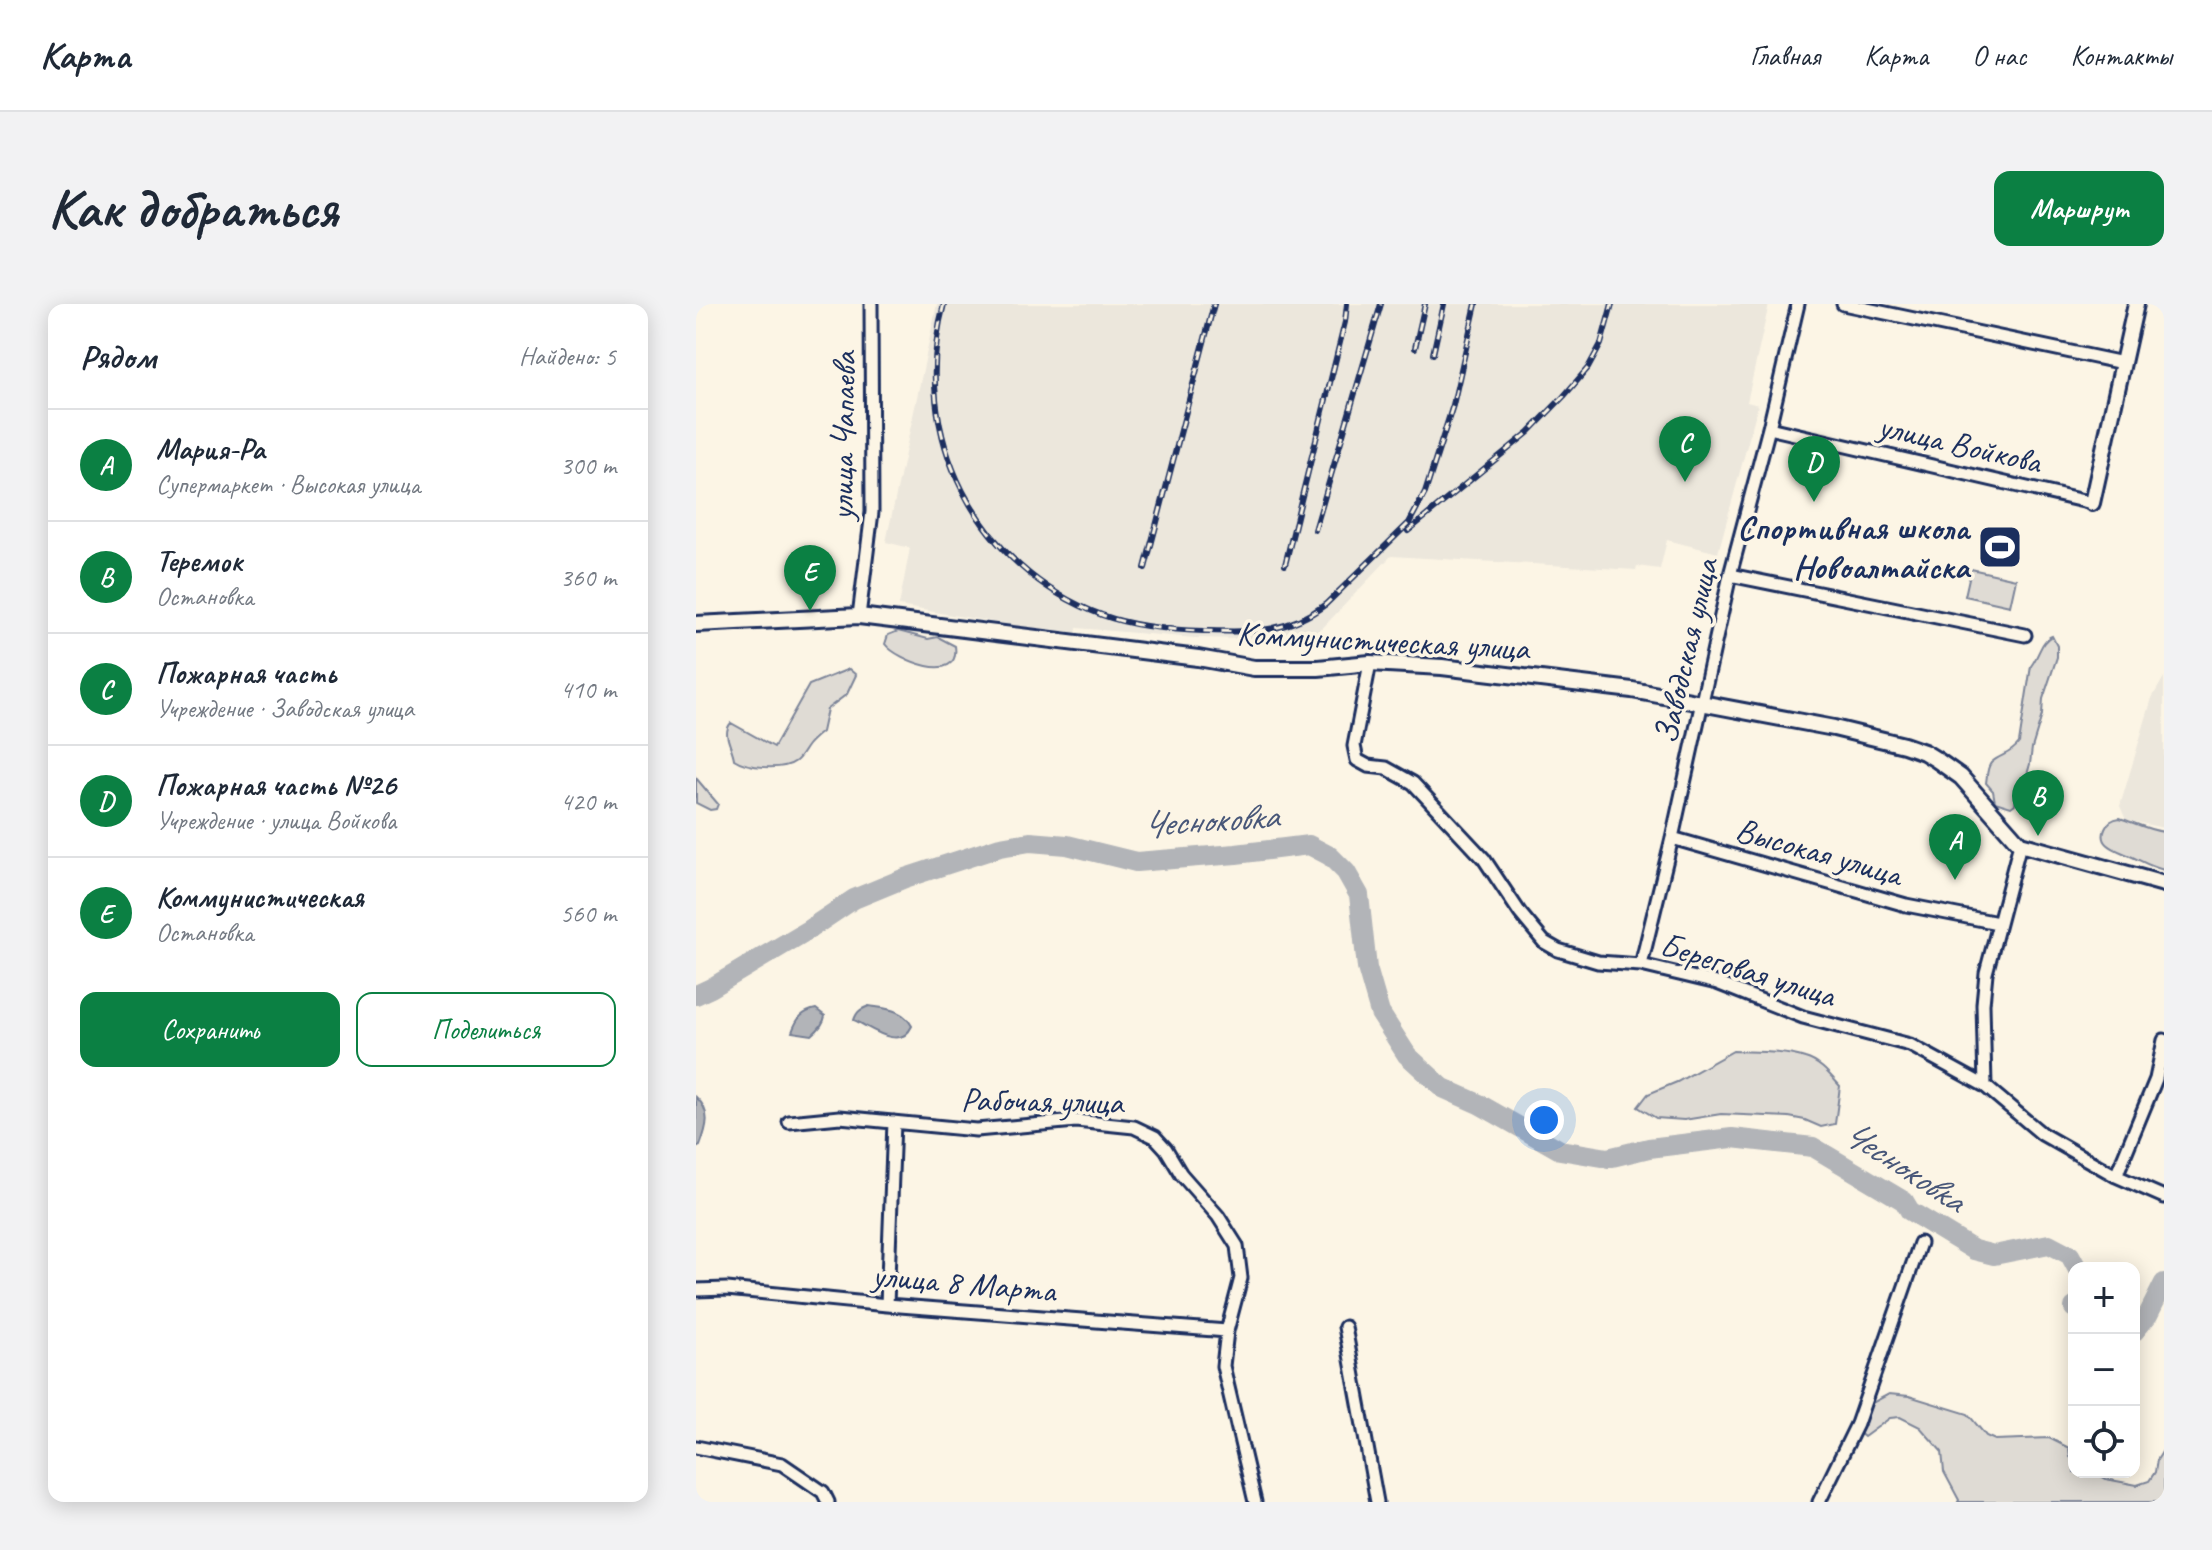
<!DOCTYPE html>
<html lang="ru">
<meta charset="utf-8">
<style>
:root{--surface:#fff;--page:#f2f2f3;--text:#1f2937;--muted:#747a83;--line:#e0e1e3;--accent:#0b8043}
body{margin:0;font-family:Caveat,sans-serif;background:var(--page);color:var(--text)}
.controls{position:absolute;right:24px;bottom:24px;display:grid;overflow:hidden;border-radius:16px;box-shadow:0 4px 20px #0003}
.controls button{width:72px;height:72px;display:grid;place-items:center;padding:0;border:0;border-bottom:2px solid var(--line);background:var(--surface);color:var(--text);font:40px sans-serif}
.you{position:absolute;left:848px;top:816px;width:28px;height:28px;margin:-20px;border:6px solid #fff;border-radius:50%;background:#1a73e8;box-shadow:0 0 0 12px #1a73e833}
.badge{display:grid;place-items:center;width:52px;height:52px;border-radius:50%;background:var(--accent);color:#fff;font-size:26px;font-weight:700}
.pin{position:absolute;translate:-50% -66px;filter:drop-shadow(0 2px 4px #0008)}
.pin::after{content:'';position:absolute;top:42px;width:28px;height:24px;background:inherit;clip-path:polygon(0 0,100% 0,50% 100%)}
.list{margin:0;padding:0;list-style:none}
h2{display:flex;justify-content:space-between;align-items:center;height:104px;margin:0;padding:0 32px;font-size:34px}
h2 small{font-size:26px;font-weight:400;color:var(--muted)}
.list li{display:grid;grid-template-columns:52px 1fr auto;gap:24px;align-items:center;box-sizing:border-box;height:112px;padding:0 32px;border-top:2px solid var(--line)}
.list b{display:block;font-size:30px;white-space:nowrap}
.list p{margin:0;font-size:26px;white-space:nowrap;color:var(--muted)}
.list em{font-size:26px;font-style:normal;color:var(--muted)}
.actions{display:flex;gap:16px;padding:24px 32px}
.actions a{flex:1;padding:18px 0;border:2px solid var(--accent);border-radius:16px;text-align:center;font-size:28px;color:var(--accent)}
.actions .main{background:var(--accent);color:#fff}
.icon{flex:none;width:44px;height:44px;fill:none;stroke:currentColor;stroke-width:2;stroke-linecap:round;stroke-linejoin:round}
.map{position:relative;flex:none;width:1468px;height:1198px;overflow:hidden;border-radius:16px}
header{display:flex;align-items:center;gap:48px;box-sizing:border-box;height:112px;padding:0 40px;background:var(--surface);border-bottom:2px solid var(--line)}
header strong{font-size:38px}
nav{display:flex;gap:44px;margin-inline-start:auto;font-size:28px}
.intro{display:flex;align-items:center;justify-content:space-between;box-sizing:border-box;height:192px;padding:0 48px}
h1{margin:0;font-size:56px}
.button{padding:20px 36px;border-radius:16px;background:var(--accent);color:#fff;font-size:28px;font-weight:700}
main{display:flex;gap:48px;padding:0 48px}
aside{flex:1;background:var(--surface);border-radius:16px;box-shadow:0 4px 20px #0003}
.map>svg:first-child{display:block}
</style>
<header>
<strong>Карта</strong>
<nav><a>Главная</a><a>Карта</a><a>О нас</a><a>Контакты</a></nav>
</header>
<div class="intro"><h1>Как добраться</h1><a class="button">Маршрут</a></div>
<main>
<aside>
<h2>Рядом<small>Найдено: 5</small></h2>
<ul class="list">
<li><span class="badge">A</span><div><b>Мария-Ра</b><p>Супермаркет · Высокая улица</p></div><em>300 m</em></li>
<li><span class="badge">B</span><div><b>Теремок</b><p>Остановка</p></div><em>360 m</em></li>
<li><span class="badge">C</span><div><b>Пожарная часть</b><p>Учреждение · Заводская улица</p></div><em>410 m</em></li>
<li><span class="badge">D</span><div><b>Пожарная часть №26</b><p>Учреждение · улица Войкова</p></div><em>420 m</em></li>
<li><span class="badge">E</span><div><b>Коммунистическая</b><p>Остановка</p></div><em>560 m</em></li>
</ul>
<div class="actions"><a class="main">Сохранить</a><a>Поделиться</a></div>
</aside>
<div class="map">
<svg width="1468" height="1198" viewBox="0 0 1468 1198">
<rect width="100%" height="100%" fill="#fcf5e5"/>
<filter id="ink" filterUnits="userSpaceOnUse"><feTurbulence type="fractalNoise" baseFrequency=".0125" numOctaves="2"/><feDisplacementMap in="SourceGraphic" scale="16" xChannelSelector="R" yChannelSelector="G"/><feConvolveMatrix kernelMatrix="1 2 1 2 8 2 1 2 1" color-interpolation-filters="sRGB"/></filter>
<g filter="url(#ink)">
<!-- built -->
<path fill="#ece7dc" d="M241,0h832l-22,98 11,3 -40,148 -51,-13 -7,29 -23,-3 -1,4 -245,-14 -79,83 -12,1 -105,-2 -118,-10 -1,8 -177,-30 11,-58 -24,-6z
M1468,373v151l-38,-8 -6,-14 32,-108z"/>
<!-- green -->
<path fill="#dfdbd4" stroke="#7d8599" stroke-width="2" d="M1275,265l45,10 -6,27 -45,-10z
M202,327l30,8 10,-2 17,9c6,40 -58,14 -70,-2l3,-9z
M1356,332l5,10v11l-14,42 -1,16 -10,33 -2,16 -6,21 -8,13 -1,6 -4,3 -16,-5 -2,-11 -7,-8c1,-6 1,-16 5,-20 9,-9 18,-7 28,-20l12,-77c8,-10 10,-26 21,-30z
M153,365l7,6 -9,19 -20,15 -5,23c-5,4 -10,8 -14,13 -4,5 -7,12 -12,16 -13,10 -49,7 -62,-2 -1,-12 -13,-25 -3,-36l43,24 35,-62z
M0,474l22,26 -2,5 -6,1 -14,-7z
M1424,514c15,5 28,12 44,14v38c-16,-4 -22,-9 -36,-15 -11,-5 -30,-10 -23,-26 3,-7 7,-10 15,-11z
M1037,747c23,1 50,0 72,7 15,4 25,17 35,28l-5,38 -14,3 -16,-7 -16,-3 -68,-3 -37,6 -28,-2 -18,-11 10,-13 29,-12z
M1193,1090l20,2 59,18 18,22 9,4 54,-2 20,10 1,9 4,3v12h20l12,7 31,6 12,-4 6,-9 2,-12 7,-11v53h-206l1,-2 -15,-28 -2,-20 -22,-25 -20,-10 -10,1 -26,19 -7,-6 15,-28z"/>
<!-- water -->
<path fill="#b2b4b8" stroke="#767f94" stroke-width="2" d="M173,702c18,3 34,3 43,20 -12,26 -42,1 -58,-6 3,-9 7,-11 15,-14z
M120,705l9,7c-1,7 -7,14 -13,19l-20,-3c5,-14 10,-20 24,-23z
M0,793c16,15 11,30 4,49l-4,2z"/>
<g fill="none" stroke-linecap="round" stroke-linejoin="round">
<!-- river -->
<path stroke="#b2b4b8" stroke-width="20" d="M0,691l15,-7 97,-58 46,-31 51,-21 95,-31 30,-5 37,3 69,17 100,-8 73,-9 21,11 16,16 13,23 8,73 13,45 27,42 36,33 36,16 81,46 48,8 41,-10 83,-10 81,9 91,54 6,10 64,39 20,5 55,-11 21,11 7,13
M1378,1003v1
M1438,1028l14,-17 16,-32"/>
<!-- minor casing -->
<g stroke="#1b2f5e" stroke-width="17">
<path id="minor" d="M1147,0l280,59
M1073,124l323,75
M1034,271l295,60
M163,312l13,-104 -1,-208
M674,359l-16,83 3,14 11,6 18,2 27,15 71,76 36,54 24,29 14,8 40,12 43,3 76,18 86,34 107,28 75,41 57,48 74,42 48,21
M976,534l234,67 92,18
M945,661l31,-127 58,-263 39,-147 29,-124
M1289,782l-2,-82 3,-31 34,-129
M93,818l51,-5 136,13 100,-9 58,6 21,10 11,12 15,25 37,42 19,30 4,32 -14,53 -4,35 32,136
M1420,872l40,-97 8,-39
M0,986l31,-1 160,16 340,26
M191,1001l7,-183
M649,1023l32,175
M0,1143l86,17 41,28 5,10
M1123,1198l38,-78 63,-181"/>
</g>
<!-- tertiary casing -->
<g stroke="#1b2f5e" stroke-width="20">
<path id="tertiary" d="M1396,199l44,-199
M0,320l163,-8 339,42 56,10h64l52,-5 72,4 190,23 202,38 70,17 20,7 13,8 24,17 59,67 144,40"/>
</g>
<!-- minor -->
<use href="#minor" stroke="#fcf5e5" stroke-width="11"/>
<!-- tertiary -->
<use href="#tertiary" stroke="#fcf5e5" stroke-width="14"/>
<!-- rail casing -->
<g stroke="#1b2f5e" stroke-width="6">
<path id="rail" d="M248,0c-35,130 32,264 158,311 33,12 68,15 102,16 48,1 82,3 122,-27l83,-81 16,-30 28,-88 23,-101
M719,44l10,-44
M737,50l11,-50
M619,226l66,-226
M712,227l121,-99 35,-36 24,-28 13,-24 11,-40
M589,261l60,-243 2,-18
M449,264l69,-264"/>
</g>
<!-- rail -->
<use href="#rail" stroke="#fcf5e5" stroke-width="3" stroke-dasharray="9" stroke-linecap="butt"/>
</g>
</g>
<!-- icons -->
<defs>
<g id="stadium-square" transform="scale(2.3)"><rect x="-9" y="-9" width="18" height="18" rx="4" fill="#1b2f5e" stroke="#fcf5e5"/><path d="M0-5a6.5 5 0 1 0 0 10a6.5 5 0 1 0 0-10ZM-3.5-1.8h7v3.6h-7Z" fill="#fff"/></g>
</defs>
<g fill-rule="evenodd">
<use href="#stadium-square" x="1304" y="243"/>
</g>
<g text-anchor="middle" stroke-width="7" stroke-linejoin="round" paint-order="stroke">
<!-- street labels -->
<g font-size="34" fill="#1b2f5e" stroke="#fcf5e5">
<text transform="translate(146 132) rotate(-89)" y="12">улица Чапаева</text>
<text transform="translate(1264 139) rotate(13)" y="12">улица Войкова</text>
<text transform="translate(687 336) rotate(3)" y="12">Коммунистическая улица</text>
<text transform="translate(989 347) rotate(-77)" y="12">Заводская улица</text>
<text transform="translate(1123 547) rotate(16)" y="12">Высокая улица</text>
<text transform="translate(1052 665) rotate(17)" y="12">Береговая улица</text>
<text transform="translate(346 796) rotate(1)" y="12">Рабочая улица</text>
<text transform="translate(268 978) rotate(5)" y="12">улица 8 Марта</text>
</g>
<!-- poi labels -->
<g font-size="34" font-weight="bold" fill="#1b2f5e" stroke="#fcf5e5" text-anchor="end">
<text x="1273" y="235">Спортивная школа<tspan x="1273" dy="39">Новоалтайска</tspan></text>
</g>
<!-- water labels -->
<g font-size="36" font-style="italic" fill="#485779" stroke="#fcf5e5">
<text transform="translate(514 515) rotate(-4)" y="13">Чесноковка</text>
<text transform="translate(1209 861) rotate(33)" y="13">Чесноковка</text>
</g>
</g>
</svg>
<div class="controls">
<button>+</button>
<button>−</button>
<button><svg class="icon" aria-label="locate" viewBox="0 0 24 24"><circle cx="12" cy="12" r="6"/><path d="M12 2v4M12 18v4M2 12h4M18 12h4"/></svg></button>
</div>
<div class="you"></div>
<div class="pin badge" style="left:1259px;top:576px">A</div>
<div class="pin badge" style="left:1342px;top:532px">B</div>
<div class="pin badge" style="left:989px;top:178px">C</div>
<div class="pin badge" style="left:1118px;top:198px">D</div>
<div class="pin badge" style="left:114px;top:307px">E</div>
</div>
</main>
